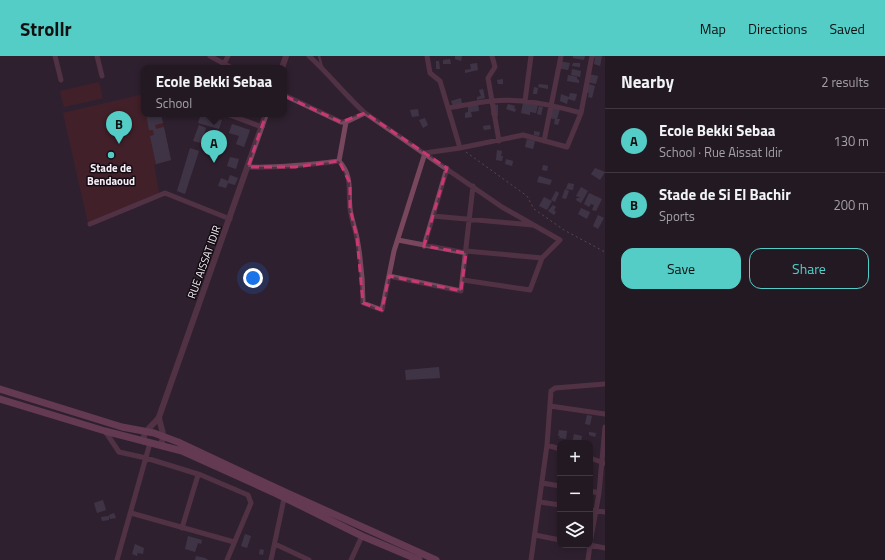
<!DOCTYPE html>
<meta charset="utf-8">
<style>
:root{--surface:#231923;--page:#2b222b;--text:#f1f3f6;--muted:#a3a0a6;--line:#403841;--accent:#54cdc7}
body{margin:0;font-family:"Titillium Web",sans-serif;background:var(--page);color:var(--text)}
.controls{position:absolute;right:12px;bottom:12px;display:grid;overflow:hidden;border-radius:8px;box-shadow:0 2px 10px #0003}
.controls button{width:36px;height:36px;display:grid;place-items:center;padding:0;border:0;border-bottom:1px solid var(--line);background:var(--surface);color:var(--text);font:20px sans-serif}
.you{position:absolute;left:253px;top:222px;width:14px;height:14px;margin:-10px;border:3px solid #fff;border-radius:50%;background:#1a73e8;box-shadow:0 0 0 6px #1a73e833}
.badge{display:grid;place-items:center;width:26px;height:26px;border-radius:50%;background:var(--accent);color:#111;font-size:13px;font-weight:700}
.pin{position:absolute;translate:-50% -33px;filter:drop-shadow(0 1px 2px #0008)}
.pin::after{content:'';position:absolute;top:21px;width:14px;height:12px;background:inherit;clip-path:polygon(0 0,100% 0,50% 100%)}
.popup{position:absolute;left:141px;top:9px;width:146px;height:52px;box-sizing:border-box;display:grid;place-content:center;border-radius:8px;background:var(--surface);filter:drop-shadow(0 1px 3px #0005);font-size:13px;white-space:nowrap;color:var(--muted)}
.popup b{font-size:15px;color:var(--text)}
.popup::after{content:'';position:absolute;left:50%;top:100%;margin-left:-8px;border:8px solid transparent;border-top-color:var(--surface)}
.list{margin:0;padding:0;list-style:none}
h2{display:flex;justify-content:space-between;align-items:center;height:52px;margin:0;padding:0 16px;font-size:17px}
h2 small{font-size:13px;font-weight:400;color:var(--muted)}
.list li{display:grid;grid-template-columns:26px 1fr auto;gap:12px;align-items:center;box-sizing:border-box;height:64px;padding:0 16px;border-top:1px solid var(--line)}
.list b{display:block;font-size:15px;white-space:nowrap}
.list p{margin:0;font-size:13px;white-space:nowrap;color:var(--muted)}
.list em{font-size:13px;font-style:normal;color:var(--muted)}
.actions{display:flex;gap:8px;padding:12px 16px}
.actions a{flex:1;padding:9px 0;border:1px solid var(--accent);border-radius:12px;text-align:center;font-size:14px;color:var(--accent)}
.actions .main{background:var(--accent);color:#111}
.icon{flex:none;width:22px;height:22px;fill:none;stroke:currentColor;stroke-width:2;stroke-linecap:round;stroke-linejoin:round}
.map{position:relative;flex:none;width:605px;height:504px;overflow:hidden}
header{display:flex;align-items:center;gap:24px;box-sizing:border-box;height:56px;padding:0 20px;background:var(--accent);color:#111}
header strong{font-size:19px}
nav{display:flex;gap:22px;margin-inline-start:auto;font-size:14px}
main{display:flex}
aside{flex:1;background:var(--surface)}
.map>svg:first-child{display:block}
</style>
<header>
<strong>Strollr</strong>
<nav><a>Map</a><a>Directions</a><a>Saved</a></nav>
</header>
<main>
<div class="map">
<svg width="605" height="504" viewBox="0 0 605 504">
<rect width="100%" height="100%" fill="#2f212f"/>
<!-- green -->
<path fill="#572024" d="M99,26l4,16 -39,9 -4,-16z
M144,38v20h17l10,46 -17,5 5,27 -2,3 -69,28 -25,-110z"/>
<!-- building -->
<path fill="#534d61" d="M455,0h7l-1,5 -6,-2z
M573,0h12l-1,4 -11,-2z
M592,0h10l-2,10 -6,-2 1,-6 -4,-1z
M450,3l1,5h-8v-4z
M436,5h3l1,8h-4z
M558,5l12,2 -2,7 -11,-2z
M477,7l1,7 -13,3v-3l6,-1 -1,-5z
M573,7h7v4l-8,-1z
M572,13l9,2 -1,6 -9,-2z
M589,18l9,2 -2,8 -9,-2z
M568,19l9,2v2l2,1v3l-12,-2z
M503,23v5h-5l-1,-4z
M586,27l9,3 -3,12 -4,-1 1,-4 -5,-1z
M539,28l9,1v4l-10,-2z
M534,31l4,1 -1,6h-4z
M483,33l2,9 -8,2v-3l4,-1 -2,-6z
M570,37l7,1 -2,7 -7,-2 -1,5 -7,-3 1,-7 8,3z
M461,42l1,6 -9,2 -2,-5z
M523,47l15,2 -2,8 -6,-1v3l-9,-2z
M478,48l1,7 -8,1 1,5 -7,1v-5l3,-1v-7z
M492,48l6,1v11l-7,-1z
M508,48l7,2 -1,2 2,1 -1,3 -9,-3z
M539,50l4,1 -2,8 -4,-1z
M549,51l11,2 -3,10h3l-2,6 -4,-1 1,-5 -7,-1z
M418,53l1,7 -7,1 -2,-7z
M146,58h15l2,9 -8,2 1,4 8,-2 7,33 -15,4 -6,-28 4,-1 -1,-5h-4z
M201,58l21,6 -3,9 -21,-6z
M425,62l3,7 -5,3 -4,-8z
M232,68l18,6 -6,17 -8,-3 3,-8 -10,-3z
M199,69l7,3 -5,15 -8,-2z
M490,69l1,4 -7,1 -1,-4z
M534,75l6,1 -1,4 -5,-1z
M527,83l8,2 -2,8 -8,-2z
M190,92l9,3 -14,43 -8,-3z
M497,94l5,1 -1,5h2l-1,5 -6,-1z
M230,101l9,2 -3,10 -9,-3z
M506,103l7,2 -1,5 -7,-2z
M543,109l5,1 -1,5 -5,-1z
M595,112l10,4 -5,8 -9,-6z
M230,119l8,3 -3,7 -7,-2 -2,5 -8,-2 3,-8 7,3z
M539,120l13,4 -2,5 -13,-3z
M568,127l6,1 -1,6 -7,-1z
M581,131l7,4 -7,12 -5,-3 1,-2h4l-5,-2z
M565,133l4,2 -3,8 -4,-1z
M556,135l3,2 -4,9 -4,-2z
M589,137l13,6 -6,12 -4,-1 2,-5 -3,-1 -2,3 -5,-3z
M544,141l8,4 -5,9 -8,-4z
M553,149l3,2 -2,3 2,2 -2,3 -6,-4z
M581,152l9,4 -3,7 -9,-5z
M598,159l6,3 -6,11 -5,-3z
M439,311l1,11 -34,2 -1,-10z
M587,359l5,1 -2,9 -5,-1z
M559,374l8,1 -1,8 -7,-1 1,-2h-2z
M589,376l7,1 -1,4 -6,-2z
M574,378l8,2 -1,7h-9z
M103,444l3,10 -9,3 -3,-10z
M114,457l2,5 -6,1 -1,-4z
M109,460v4l-7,1 -1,-4z
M245,478l6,2 -4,12 -6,-2z
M188,480l14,4 -1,4 -3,-1 -3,9 -10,-3z
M135,488l9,4 -1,6 -5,-1 1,-5 -2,8 -5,-2z
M260,493l4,1 -1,5 -4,-1z
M196,500l9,2 3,2h-13z"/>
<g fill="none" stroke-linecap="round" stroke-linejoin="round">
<!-- path -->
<path stroke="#7f737f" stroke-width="1" stroke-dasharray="2 3" stroke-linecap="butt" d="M466,96l61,44 7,13 30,21 41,22"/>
<!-- service -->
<path stroke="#78475d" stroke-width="2.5" d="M319,0l3,11"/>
<!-- minor -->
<path stroke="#78475d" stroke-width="5" d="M55,0l6,24
M97,0l5,20
M210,0l22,12
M309,0c20,18 36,39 56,57l137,94 58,33 -18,18 -76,-7
M427,0l3,17 10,8 20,67
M492,0l3,11 -7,11 11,63
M224,8l4,-8
M284,39l57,27h5l19,-9
M525,45l6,-45
M448,52c15,-2 29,-6 44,-7 30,-3 60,4 89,12
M227,58l35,13
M544,85l17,-85
M339,105c14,16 9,28 11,47 1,10 5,20 7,30 4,22 6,44 6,65l19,7 12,-59 31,-98 35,-5 63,-13 44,12 14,-34 11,-57
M248,111c32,1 60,-2 91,-6l7,-39
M433,160l100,9
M90,168l75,-31 65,26
M398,184l68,13
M424,190l23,-78
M389,220l72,15 12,-105
M463,224l67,10 12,-32
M550,350l55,8
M105,375l14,21 27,6 55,17 47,20 3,8 -24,57
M547,389l13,4
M590,402l14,5
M542,427l18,3
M590,435l9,2
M540,446l20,3
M590,454l15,2
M131,457l103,29
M182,472l16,-53
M535,479l25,5
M275,488l34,16
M590,488l9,-51 6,-66
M590,489l15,3
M117,504l33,-117
M271,504l14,-66
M351,504l11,-24
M531,504l16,-115 4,-54 4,-3 50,-4
M588,504l2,-15"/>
<!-- tertiary -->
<path stroke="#78475d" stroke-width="6" d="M282,12l4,-12
M159,361c1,10 8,20 1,28
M144,386c-3,-10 10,-17 15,-25l107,-303"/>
<!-- secondary -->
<path stroke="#a4577c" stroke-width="7" d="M0,333l122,38 32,6 24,9 109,51 149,67
M0,343l105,32 77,20 95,43 85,42 57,24"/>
</g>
<!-- marked area -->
<path d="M0 0H605V504H0ZM274,35l67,31 24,-9 82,55 -23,78 42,7 -5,38 -72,-15 -7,34 -19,-7 -6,-65 -7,-30v-25l-11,-22 -44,6h-47z" fill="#2f212f" fill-opacity=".55" fill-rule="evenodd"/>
<path fill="none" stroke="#ca3873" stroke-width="3" stroke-dasharray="8 5" stroke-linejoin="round" d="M274,35l67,31 24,-9 82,55 -23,78 42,7 -5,38 -72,-15 -7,34 -19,-7 -6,-65 -7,-30v-25l-11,-22 -44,6h-47z"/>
<!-- markers -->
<circle fill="#54cdc7" stroke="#130d13" stroke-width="1.5" cx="111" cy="99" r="4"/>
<g text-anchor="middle" stroke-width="3" stroke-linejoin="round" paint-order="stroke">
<!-- poi labels -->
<g font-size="11" font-weight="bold" fill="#f7eef8" stroke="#130d13">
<text x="111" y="116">Stade de<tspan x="111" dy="13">Bendaoud</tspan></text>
</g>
<!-- street labels -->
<g font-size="11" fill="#f7eef8" stroke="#130d13">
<text transform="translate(204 206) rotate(-70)" y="4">RUE AISSAT IDIR</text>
</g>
</g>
</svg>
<div class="controls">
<button>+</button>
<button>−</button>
<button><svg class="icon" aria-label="layers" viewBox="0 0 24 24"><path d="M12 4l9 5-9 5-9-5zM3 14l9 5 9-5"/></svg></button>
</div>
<div class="you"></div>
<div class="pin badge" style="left:214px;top:107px">A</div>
<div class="popup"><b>Ecole Bekki Sebaa</b>School</div>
<div class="pin badge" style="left:119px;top:88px">B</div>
</div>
<aside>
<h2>Nearby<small>2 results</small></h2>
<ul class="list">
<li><span class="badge">A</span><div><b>Ecole Bekki Sebaa</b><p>School · Rue Aissat Idir</p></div><em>130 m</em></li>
<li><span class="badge">B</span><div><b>Stade de Si El Bachir</b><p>Sports</p></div><em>200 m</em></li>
</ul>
<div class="actions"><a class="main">Save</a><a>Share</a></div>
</aside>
</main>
